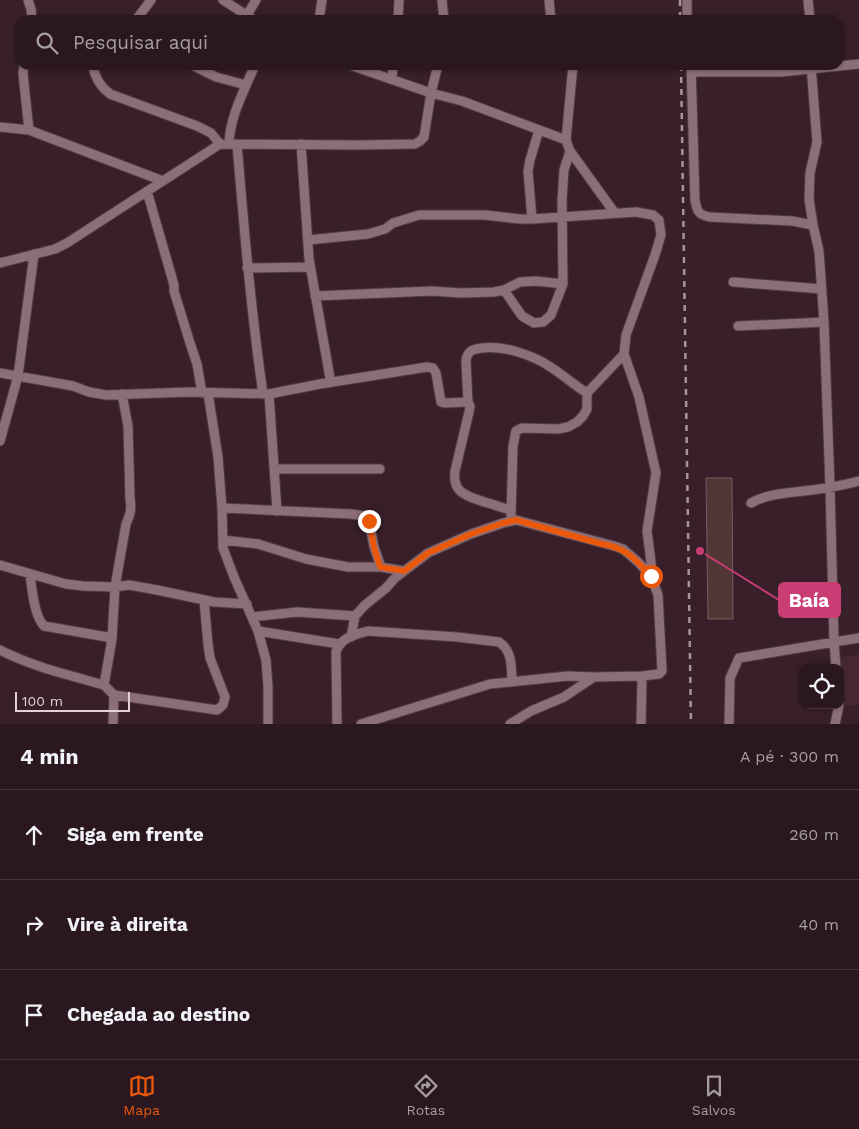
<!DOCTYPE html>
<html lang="pt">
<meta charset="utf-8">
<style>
:root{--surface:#2a171f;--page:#322028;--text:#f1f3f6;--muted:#a59fa4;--line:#46363d;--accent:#ea580c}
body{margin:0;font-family:"Work Sans",sans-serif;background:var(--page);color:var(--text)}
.controls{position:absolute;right:15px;bottom:15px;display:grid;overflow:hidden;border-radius:10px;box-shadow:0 1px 4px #0004}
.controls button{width:45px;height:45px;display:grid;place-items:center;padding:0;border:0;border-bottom:1px solid var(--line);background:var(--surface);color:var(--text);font:25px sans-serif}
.scale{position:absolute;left:15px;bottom:12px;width:115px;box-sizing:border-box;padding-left:5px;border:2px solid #e3d1d7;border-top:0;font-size:14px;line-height:18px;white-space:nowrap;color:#e3d1d7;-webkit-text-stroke:4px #381f29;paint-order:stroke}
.stop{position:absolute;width:15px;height:15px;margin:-11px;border:4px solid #ea580c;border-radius:50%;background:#fff}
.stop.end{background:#ea580c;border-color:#fff;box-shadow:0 1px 5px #0008}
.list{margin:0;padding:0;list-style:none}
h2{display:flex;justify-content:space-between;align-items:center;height:65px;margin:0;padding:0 20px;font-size:21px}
h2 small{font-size:16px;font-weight:400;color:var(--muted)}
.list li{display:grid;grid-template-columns:32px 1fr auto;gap:15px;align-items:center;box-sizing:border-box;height:90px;padding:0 20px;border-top:1px solid var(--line)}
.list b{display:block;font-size:19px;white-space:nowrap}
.list em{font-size:16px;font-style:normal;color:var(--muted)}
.icon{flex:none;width:28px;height:28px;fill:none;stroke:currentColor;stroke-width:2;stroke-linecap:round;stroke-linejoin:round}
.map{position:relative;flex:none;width:859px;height:724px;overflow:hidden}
.search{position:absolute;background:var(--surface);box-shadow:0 1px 4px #0004;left:15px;right:15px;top:15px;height:55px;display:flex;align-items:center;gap:12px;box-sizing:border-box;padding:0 18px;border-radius:15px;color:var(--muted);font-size:19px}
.sheet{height:335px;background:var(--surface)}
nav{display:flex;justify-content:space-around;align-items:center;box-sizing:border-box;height:70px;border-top:1px solid var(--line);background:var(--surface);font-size:14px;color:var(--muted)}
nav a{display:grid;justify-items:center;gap:2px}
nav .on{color:var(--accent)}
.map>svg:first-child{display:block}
</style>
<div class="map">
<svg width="859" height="724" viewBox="0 0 859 724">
<rect width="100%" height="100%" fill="#381f29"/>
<!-- built -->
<path fill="#462633" d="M859,654v50l-14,3 -5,-29v-10l-3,-10z"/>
<!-- building -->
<path fill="#523635" stroke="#7c5c5c" d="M706,478h26l1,141h-25z"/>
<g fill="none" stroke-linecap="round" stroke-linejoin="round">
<!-- minor casing -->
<g stroke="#513c44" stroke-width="11">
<path id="minor" d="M28,0l3,9 1,11
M223,0l31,20
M442,0l2,20
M549,0l2,20
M687,0v20
M808,0l2,20
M247,15l9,-15
M136,20l15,-20
M319,20l3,-20
M398,20l1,-20
M24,65l-1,9 6,56
M192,65l24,12 30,8
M350,65l81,28 31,8 104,39 4,11 44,61
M691,65l4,135c2,11 3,15 15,17l82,4 21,4
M811,65l6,77 -7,31 -1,26 4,26 6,26 5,71 6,165 4,155 2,26
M93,67c3,12 7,19 17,27l87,32 14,7 9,11
M692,72h89l78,-8
M392,79l1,-14
M0,127l29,3 134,51
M566,140l7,-75
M229,144c1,-28 15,-53 26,-79
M237,144c7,84 14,167 26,250
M301,144l8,115 21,119 -1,5
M147,191l27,94v6l16,52 7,21 5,29
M532,219l-4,-48 2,-11 9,-30
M308,240l60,-6 17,-5 8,-6 26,-8h66l35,4h12l104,-7 17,3 6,5 2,15 -6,20 -29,80 -2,19 15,43 17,76 -9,58 4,31v14
M0,263l55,-14 12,-6 153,-99 139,1 56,-1 5,-3 4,-4 7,-44 7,-28
M247,268l63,-1
M733,282l89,7
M504,290l18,26 12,7 9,-1 8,-7 12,-31 -1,-84 2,-30 6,-19
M315,296l117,-5 29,2 33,-1 10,-2 16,-8 16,-1 27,3
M738,326l86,-4
M0,373l73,13 16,6 17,3 84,-3 79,2 51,-10 107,-17 6,1 3,5 5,29 5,1 22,-1
M208,393l10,64 4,51 1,40 11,29 24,54 8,29 2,26v38
M269,394l8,117
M0,441l18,-65 16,-122
M274,469h106
M751,503c17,-10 41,-10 61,-13 16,-2 31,-5 47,-9
M222,508l129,6 14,2 4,5 5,26 7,20
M511,510c-9,-2 -18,-6 -27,-8 -17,-6 -32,-9 -29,-31l14,-59 1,-6 -2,-4 -2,-41c1,-10 7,-12 16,-13 21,-3 50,7 67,18 13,8 25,19 38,27
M511,516l2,-70 3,-15 6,-3 36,1 10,-2 9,-5 6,-6 4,-7v-16l37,-39
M223,540l35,4 48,15 42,8h33l23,4
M0,565l66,19 17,2 32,1 14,-2 28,5 57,12 33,2
M30,574c2,15 4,42 14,52l63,11 5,2 3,-52 11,-63c4,-9 6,-15 4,-25l-2,-73 -6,-32
M252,617l45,-5 58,4
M258,631l81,13
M351,637l4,-21 10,-11 21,-17 9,-10 33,-25 43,-19 32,-11 13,-3 87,23 11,3 9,3 15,13 13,14 7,19 4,76 -3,3 -17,2 -48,1 -26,-1 -78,8 -129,40
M0,650c33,17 69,25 104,35l8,-46
M104,685l10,10 -1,29
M114,695l103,15 6,-5 2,-8 -15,-39 -2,-14 -4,-44
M337,724l-1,-72c5,-15 18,-17 32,-21l89,6 42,5c14,9 12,25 13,40
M510,724l21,-13 33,-14 30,-20
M641,724l1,-48
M729,724l1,-46 9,-20 120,-20
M835,724l4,-19"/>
</g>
<!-- minor -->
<use href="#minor" stroke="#8c6e78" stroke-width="9"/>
<!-- rail -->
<path stroke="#a9949c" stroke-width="2.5" stroke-dasharray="6 6" stroke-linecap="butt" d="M680,0v20
M681,65l10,659"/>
</g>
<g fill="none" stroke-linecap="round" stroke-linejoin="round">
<!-- route -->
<path stroke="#ea580c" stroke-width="6" d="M369,521l5,26 6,20 24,4 24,-18 43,-19 32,-11 13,-3 86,24c25,4 33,15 49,32"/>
</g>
<!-- callouts -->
<path fill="none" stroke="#c93d74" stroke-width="2" d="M700 551L779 600"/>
<circle fill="#c93d74" stroke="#381f29" stroke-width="2" cx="700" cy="551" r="5"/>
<rect fill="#c93d74" stroke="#c93d74" stroke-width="2" x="779" y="583" width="61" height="34" rx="5"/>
<g font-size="19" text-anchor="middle" font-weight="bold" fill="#fff">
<text x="809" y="607">Baía</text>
</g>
</svg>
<div class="controls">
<button><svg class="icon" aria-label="locate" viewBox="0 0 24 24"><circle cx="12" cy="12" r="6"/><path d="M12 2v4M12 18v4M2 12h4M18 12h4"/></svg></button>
</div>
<div class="scale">100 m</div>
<div class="stop" style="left:651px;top:576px"></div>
<div class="stop end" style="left:369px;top:521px"></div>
<div class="search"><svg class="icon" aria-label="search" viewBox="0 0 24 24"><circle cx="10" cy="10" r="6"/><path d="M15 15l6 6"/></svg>Pesquisar aqui</div>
</div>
<section class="sheet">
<h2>4 min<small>A pé · 300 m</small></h2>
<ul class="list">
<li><svg class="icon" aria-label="ahead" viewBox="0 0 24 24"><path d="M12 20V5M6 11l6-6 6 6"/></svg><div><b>Siga em frente</b></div><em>260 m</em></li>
<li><svg class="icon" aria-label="right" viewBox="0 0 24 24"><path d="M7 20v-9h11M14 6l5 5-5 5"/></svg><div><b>Vire à direita</b></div><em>40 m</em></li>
<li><svg class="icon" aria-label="arrive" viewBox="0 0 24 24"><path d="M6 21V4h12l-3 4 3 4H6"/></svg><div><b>Chegada ao destino</b></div></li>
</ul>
</section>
<nav>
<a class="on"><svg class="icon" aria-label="map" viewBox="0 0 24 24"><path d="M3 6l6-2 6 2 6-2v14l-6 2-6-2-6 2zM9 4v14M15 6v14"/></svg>Mapa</a>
<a><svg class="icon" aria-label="directions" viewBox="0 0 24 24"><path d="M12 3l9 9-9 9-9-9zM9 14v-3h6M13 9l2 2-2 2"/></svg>Rotas</a>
<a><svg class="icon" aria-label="saved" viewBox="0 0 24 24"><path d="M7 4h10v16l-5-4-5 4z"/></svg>Salvos</a>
</nav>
